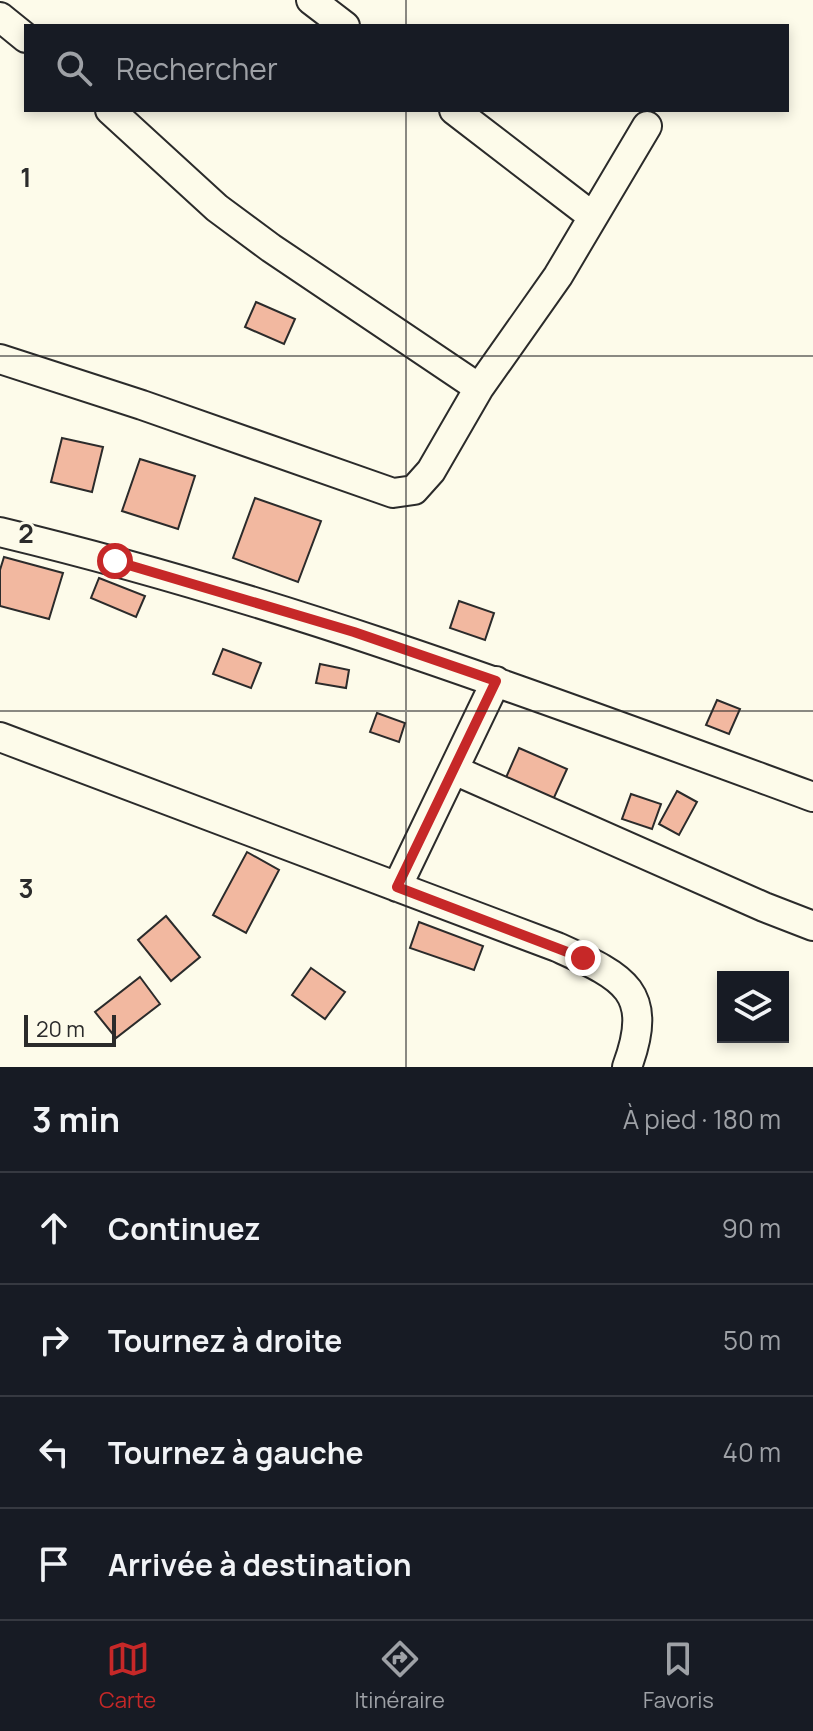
<!DOCTYPE html>
<html lang="fr">
<meta charset="utf-8">
<style>
:root{--surface:#171b24;--page:#242831;--text:#f1f3f6;--muted:#9ea1a6;--line:#363941;--accent:#c62828}
body{margin:0;font-family:Manrope,sans-serif;background:var(--page);color:var(--text)}
.controls{position:absolute;right:24px;bottom:24px;display:grid;overflow:hidden;border-radius:0px;box-shadow:0 4px 12px #0003}
.controls button{width:72px;height:72px;display:grid;place-items:center;padding:0;border:0;border-bottom:2px solid var(--line);background:var(--surface);color:var(--text);font:40px sans-serif}
.scale{position:absolute;left:24px;bottom:20px;width:92px;box-sizing:border-box;padding-left:8px;border:4px solid #2b2b2b;border-top:0;font-size:22px;line-height:28px;white-space:nowrap;color:#2b2b2b;-webkit-text-stroke:6px #fdfbea;paint-order:stroke}
.stop{position:absolute;width:24px;height:24px;margin:-18px;border:6px solid #c62828;border-radius:50%;background:#fff}
.stop.end{background:#c62828;border-color:#fff;box-shadow:0 2px 8px #0008}
.list{margin:0;padding:0;list-style:none}
h2{display:flex;justify-content:space-between;align-items:center;height:104px;margin:0;padding:0 32px;font-size:34px}
h2 small{font-size:26px;font-weight:400;color:var(--muted)}
.list li{display:grid;grid-template-columns:52px 1fr auto;gap:24px;align-items:center;box-sizing:border-box;height:112px;padding:0 32px;border-top:2px solid var(--line)}
.list b{display:block;font-size:30px;white-space:nowrap}
.list em{font-size:26px;font-style:normal;color:var(--muted)}
.icon{flex:none;width:44px;height:44px;fill:none;stroke:currentColor;stroke-width:2;stroke-linecap:round;stroke-linejoin:round}
.map{position:relative;flex:none;width:813px;height:1067px;overflow:hidden}
.search{position:absolute;background:var(--surface);box-shadow:0 4px 12px #0003;left:24px;right:24px;top:24px;height:88px;display:flex;align-items:center;gap:20px;box-sizing:border-box;padding:0 28px;border-radius:0px;color:var(--muted);font-size:30px}
.sheet{height:552px;background:var(--surface)}
nav{display:flex;justify-content:space-around;align-items:center;box-sizing:border-box;height:112px;border-top:2px solid var(--line);background:var(--surface);font-size:22px;color:var(--muted)}
nav a{display:grid;justify-items:center;gap:4px}
nav .on{color:var(--accent)}
.map>svg:first-child{display:block}
</style>
<div class="map">
<svg width="813" height="1067" viewBox="0 0 813 1067">
<rect width="100%" height="100%" fill="#fdfbea"/>
<!-- building -->
<path fill="#f2b8a0" stroke="#2b2b2b" stroke-width="2" d="M256,302l39,17 -11,25 -39,-17z
M62,438l41,9 -11,45 -41,-10z
M140,459l55,17 -17,53 -56,-18z
M255,498l66,23 -23,61 -65,-24z
M4,557l59,16 -14,46 -49,-13v-36z
M99,578l46,18 -9,21 -45,-19z
M459,601l35,12 -9,27 -35,-12z
M223,649l38,14 -10,25 -38,-14z
M320,664l29,6 -3,18 -30,-5z
M717,700l23,9 -11,25 -23,-9z
M377,713l28,10 -6,19 -29,-10z
M519,748l48,21 -15,33 -48,-20z
M677,791l20,11 -18,33 -20,-11z
M631,794l30,10 -9,25 -30,-10z
M247,852l32,18 -33,63 -33,-18z
M166,916l34,41 -29,24 -33,-41z
M419,922l64,24 -9,24 -64,-22z
M311,968l34,24 -20,27 -33,-24z
M140,977l20,27 -44,34 -21,-26z"/>
<g fill="none" stroke-linecap="round" stroke-linejoin="round">
<!-- street casing -->
<g stroke="#2b2b2b" stroke-width="32">
<path id="street" d="M311,0l34,26
M0,17l26,21
M110,110l107,98 54,40 208,140
M454,110l138,106
M0,359l142,46 251,88 21,-3 17,-19 48,-83 79,-112 89,-150
M0,532c280,67 543,166 813,265
M0,737l557,210c64,29 99,42 70,120
M454,770l310,137 49,19
M397,887l99,-206"/>
</g>
<!-- street -->
<use href="#street" stroke="#fdfbea" stroke-width="28"/>
</g>
<g fill="none" stroke-linecap="round" stroke-linejoin="round">
<!-- route -->
<path stroke="#c62828" stroke-width="10" d="M115,561l239,71 142,49 -99,206 186,71"/>
</g>
<!-- grid -->
<path fill="none" stroke="#2b2b2b" stroke-width="2" stroke-opacity="0.55" d="M406,0v26M406,110v957M0,356h813M0,711h813"/>
<g font-size="26" text-anchor="middle" font-weight="bold" fill="#2b2b2b" stroke="#fdfbea" stroke-width="6" stroke-linejoin="round" paint-order="stroke">
<text x="26" y="187">1</text>
<text x="26" y="543">2</text>
<text x="26" y="898">3</text>
</g>
</svg>
<div class="controls">
<button><svg class="icon" aria-label="layers" viewBox="0 0 24 24"><path d="M12 4l9 5-9 5-9-5zM3 14l9 5 9-5"/></svg></button>
</div>
<div class="scale">20 m</div>
<div class="stop" style="left:115px;top:561px"></div>
<div class="stop end" style="left:583px;top:958px"></div>
<div class="search"><svg class="icon" aria-label="search" viewBox="0 0 24 24"><circle cx="10" cy="10" r="6"/><path d="M15 15l6 6"/></svg>Rechercher</div>
</div>
<section class="sheet">
<h2>3 min<small>À pied · 180 m</small></h2>
<ul class="list">
<li><svg class="icon" aria-label="ahead" viewBox="0 0 24 24"><path d="M12 20V5M6 11l6-6 6 6"/></svg><div><b>Continuez</b></div><em>90 m</em></li>
<li><svg class="icon" aria-label="right" viewBox="0 0 24 24"><path d="M7 20v-9h11M14 6l5 5-5 5"/></svg><div><b>Tournez à droite</b></div><em>50 m</em></li>
<li><svg class="icon" aria-label="left" viewBox="0 0 24 24"><path d="M17 20v-9H6M10 6l-5 5 5 5"/></svg><div><b>Tournez à gauche</b></div><em>40 m</em></li>
<li><svg class="icon" aria-label="arrive" viewBox="0 0 24 24"><path d="M6 21V4h12l-3 4 3 4H6"/></svg><div><b>Arrivée à destination</b></div></li>
</ul>
</section>
<nav>
<a class="on"><svg class="icon" aria-label="map" viewBox="0 0 24 24"><path d="M3 6l6-2 6 2 6-2v14l-6 2-6-2-6 2zM9 4v14M15 6v14"/></svg>Carte</a>
<a><svg class="icon" aria-label="directions" viewBox="0 0 24 24"><path d="M12 3l9 9-9 9-9-9zM9 14v-3h6M13 9l2 2-2 2"/></svg>Itinéraire</a>
<a><svg class="icon" aria-label="saved" viewBox="0 0 24 24"><path d="M7 4h10v16l-5-4-5 4z"/></svg>Favoris</a>
</nav>
